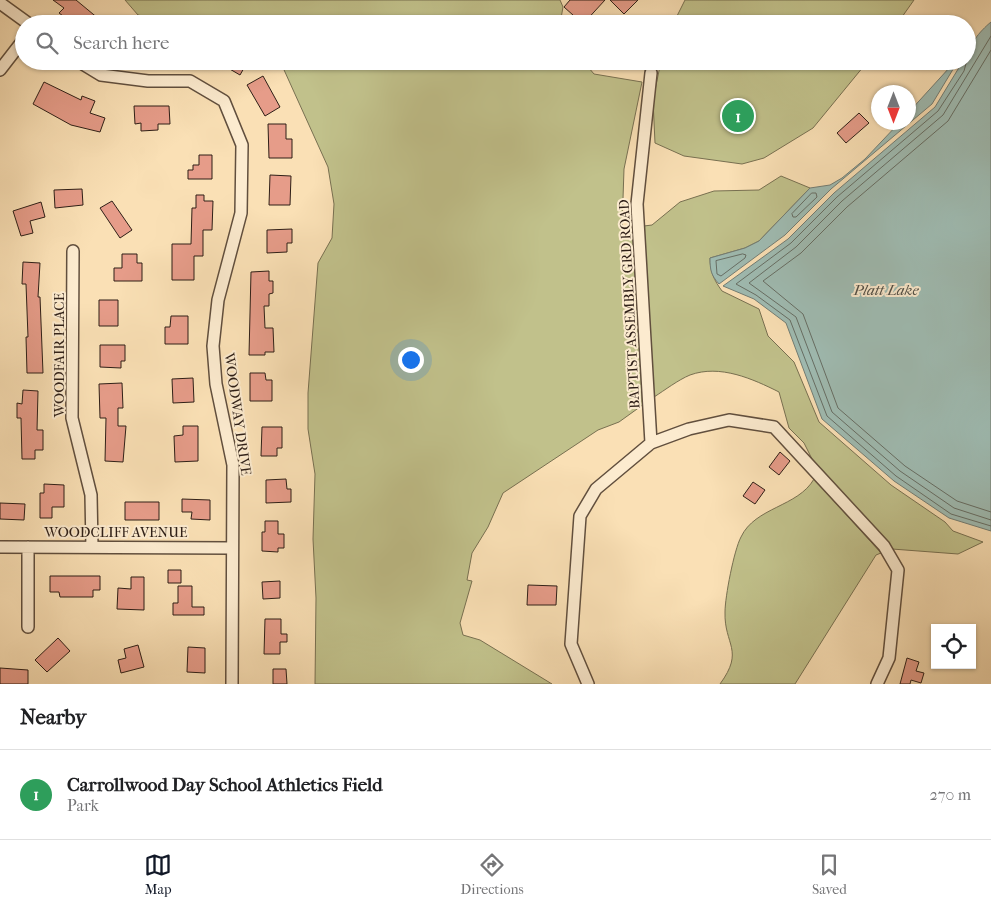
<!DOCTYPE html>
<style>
:root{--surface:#fff;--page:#f6f6f6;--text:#202124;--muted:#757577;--line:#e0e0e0;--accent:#111827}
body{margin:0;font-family:"IM FELL French Canon",serif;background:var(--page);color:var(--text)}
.controls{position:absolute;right:15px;bottom:15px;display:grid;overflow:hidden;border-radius:0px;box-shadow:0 1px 4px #0004}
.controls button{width:45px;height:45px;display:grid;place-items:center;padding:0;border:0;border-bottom:1px solid var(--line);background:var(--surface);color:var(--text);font:25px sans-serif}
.compass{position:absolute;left:871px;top:85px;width:45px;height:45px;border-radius:50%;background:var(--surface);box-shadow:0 1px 4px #0004;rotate:180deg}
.you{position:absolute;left:410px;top:359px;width:18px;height:18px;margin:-12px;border:4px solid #fff;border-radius:50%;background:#1a73e8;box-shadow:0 0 0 8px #1a73e833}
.badge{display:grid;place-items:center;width:32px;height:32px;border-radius:50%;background:var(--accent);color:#fff;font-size:16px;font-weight:700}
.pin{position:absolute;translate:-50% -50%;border:2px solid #fff;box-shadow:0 1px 5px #0006}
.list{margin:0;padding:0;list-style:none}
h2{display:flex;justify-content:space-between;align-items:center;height:65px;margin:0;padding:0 20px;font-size:21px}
h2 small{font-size:16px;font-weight:400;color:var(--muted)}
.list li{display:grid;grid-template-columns:32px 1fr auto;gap:15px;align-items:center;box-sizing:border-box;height:90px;padding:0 20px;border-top:1px solid var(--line)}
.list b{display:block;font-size:19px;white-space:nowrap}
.list p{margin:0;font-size:16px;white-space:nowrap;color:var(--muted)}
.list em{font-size:16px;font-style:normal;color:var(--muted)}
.icon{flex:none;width:28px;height:28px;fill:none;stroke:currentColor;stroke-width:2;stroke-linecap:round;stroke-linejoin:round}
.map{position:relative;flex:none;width:991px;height:684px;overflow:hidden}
.search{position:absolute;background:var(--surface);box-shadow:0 1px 4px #0004;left:15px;right:15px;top:15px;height:55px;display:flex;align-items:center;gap:12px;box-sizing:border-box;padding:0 18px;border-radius:28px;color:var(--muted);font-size:19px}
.sheet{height:155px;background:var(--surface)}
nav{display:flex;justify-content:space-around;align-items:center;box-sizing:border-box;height:70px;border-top:1px solid var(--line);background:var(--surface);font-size:14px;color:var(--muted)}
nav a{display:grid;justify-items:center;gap:2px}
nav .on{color:var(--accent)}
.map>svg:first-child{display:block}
</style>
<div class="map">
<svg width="991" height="684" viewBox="0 0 991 684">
<rect width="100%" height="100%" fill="#fae0b5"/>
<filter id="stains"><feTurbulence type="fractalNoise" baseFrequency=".004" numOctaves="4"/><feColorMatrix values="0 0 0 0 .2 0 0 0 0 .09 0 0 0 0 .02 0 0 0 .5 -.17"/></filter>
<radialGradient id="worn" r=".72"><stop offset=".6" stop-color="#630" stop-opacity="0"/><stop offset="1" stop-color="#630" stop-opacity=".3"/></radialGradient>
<!-- green -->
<path fill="#c1c18b" stroke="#787051" d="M125,0h435l3,7 -3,17h-388l-34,-9z
M685,0h229l-17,24h-224z
M280,61h303l11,13 48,8 -18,87 -2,59 12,-1 10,177 -25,18 -21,8 -95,63 -15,34 -16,26 -5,27 5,1 -12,42 3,12 17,5 72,44h-237l1,-86 -3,-59 2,-65 -7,-45v-36l10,-130 14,-25 2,-34 -6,-37z
M661,61h207l-55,67 -49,30 -22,6 -58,-8 -29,-13 -2,-43z
M781,176l29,12 -51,53 -14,7 -35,10c0,14 4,22 12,33l37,18 9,27 26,26 25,60 72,63 54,37 8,9 30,11 -25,12 -66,-5 -78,-86 -10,-20 -15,-15 -10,-36c-26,-13 -59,-28 -89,-17 -12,5 -25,15 -36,22l-10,-171 8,-1 28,-23 34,-11 45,-1z
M814,479l67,74 -5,2 -81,129h-75c25,-34 4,-39 5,-72 0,-15 9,-62 16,-75 14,-30 57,-30 73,-58z"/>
<!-- water -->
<path fill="#9fbcb3" stroke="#727d75" d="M991,22v509l-42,-13 -55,-37 -72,-62 -36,-96 -32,-24 -31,-13 65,-47 46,-46 101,-86 28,-46h4c0,-15 13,-30 24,-39z
M958,61l-26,43 -101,85 -46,46 -66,49c-8,-9 -9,-14 -9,-26l35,-10 14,-7 51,-53 20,-3 12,-7 23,-19 34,-36 9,-1 1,-10 41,-45z"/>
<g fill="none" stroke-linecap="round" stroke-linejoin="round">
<!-- shore -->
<path stroke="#666e65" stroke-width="1" d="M991,36l-48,79 -101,86 -46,46 -47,36 47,34 36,95 68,59 54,37 37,12
M991,50l-43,71 -101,86 -46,46 -38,28 40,33 35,94 67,58 52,35 34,11
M967,60l-3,11 -26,40 -101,86 -46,46 -55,41 20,11 34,25 37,96 69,60 55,38 40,12
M812,193h4l1,4 -21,20h-3l-1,-3z
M743,254l3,1 -1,3 -24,18 -4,-2 -1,-13z"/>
</g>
<!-- building -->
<path fill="#e69c89" stroke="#2e1f17" d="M53,0h23l29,24h-31l-15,-11 5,-5z
M570,0h35l-22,24 -19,-17z
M610,0h28l-14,14z
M216,61h32l-8,14z
M263,76l17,31 -15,9 -18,-31z
M44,82l37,18 1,-4 13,5 -5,12 15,5 -5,14 -29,-7 -38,-21z
M134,106h35l1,18h-12v6l-17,1v-8l-6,1z
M859,113l10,10 -23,20 -9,-10z
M268,124h18v15h6v19h-23z
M199,155h13v24h-24v-9h5v-5h6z
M270,175l21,1 -1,29h-21z
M82,189l1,16 -28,3 -1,-18z
M196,195h8v6h9l-1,29h-9v26h-9v24h-22v-36h19l1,-36h4z
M112,201l20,29 -12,8 -20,-30z
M41,202l4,15 -15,4 3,12 -12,3 -8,-25z
M292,229v14h-5v9l-20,1v-23z
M122,254h15v9h5v18h-28v-13h8z
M23,262l17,1 -2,34h2l3,76h-16l-1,-36h2l-2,-53h-4z
M269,271v10h4v12l-4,1v12h-5l1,22h8l1,24h-9v3h-16l2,-83z
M99,300h19v26h-19z
M171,316h17v28h-23v-17h5z
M100,345h25v16h-4v7l-21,-1z
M250,373h15l1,7h6v21h-22z
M193,378l1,24 -21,1 -1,-24z
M122,383l1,25h-5v18h8l-3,36 -18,-1 1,-43h-6l-1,-34z
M23,390l15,1 -1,39h6v20h-8v9h-13l-1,-41h-4v-15l5,1z
M183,426h15v35l-23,1 -1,-26 9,-1z
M262,427h20v21h-5v8h-16z
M780,452l10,9 -11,14 -10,-8z
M286,479l1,10h4v13l-25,1v-23z
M753,482l12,8 -10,14 -12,-8z
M44,484l20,1v22h-12v11h-12v-25h4z
M182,499l28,1v20l-19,-1 1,-7h-10z
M125,502h34v18h-34z
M0,503l25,1 -1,16 -24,-1z
M265,521h13v13h6v14h-6v4l-16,-1v-19h3z
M168,570h13v13h-13z
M50,576h50v14h-7v7h-33l-1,-5h-9z
M131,577h13v33l-27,-1 1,-21 13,1z
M280,581v17l-17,1 -1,-17z
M528,585l29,1 -1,19h-29z
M178,586h14v21h12v8h-31v-12h5z
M265,619h16v15h6v8h-7v12h-16z
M58,638l12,13 -23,21 -12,-12z
M138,645l6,22 -23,6 -3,-13 8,-2 -2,-9z
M188,647l17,1v25l-18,-1z
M907,658l12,4 -3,9 8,2 -3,10 -10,-3 -1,4h-10z
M0,668l28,2v14h-28z
M273,669h13l1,15h-14z"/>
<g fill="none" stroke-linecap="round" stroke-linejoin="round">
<!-- minor casing -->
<g stroke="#614f3e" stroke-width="14">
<path id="minor" d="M0,3l29,21
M78,61l23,14 47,6h42l34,20 18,44 -1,68 -23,87 -5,46 3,38 17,81 -1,219
M0,70l24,-31
M651,73l-14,131 14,239
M73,251l-1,167 19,77 1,52
M0,547l232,1
M28,627v-80
M588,684l-17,-40 9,-128 16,-27 55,-46 38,-14 40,-9 45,7 110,119 14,24 -9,88 -12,26"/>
</g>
<!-- minor -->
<use href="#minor" stroke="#fcebcf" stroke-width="11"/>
</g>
<g text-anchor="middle" stroke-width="4" stroke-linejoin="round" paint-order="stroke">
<!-- street labels -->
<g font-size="14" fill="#2e1f17" stroke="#fcebcf">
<text transform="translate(629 304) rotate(-93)" y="5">BAPTIST ASSEMBLY GRD ROAD</text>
<text transform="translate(59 355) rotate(-90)" y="5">WOODFAIR PLACE</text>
<text transform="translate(238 414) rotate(82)" y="5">WOODWAY DRIVE</text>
<text x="116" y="537">WOODCLIFF AVENUE</text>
</g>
<!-- water labels -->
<g font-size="15" font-style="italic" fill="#504e46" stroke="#fcebcf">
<text x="886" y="295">Platt Lake</text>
</g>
</g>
<rect width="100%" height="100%" filter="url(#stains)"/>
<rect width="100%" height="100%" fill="url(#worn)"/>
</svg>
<div class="controls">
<button><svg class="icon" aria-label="locate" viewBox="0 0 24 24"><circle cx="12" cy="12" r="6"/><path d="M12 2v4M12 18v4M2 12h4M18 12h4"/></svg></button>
</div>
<svg class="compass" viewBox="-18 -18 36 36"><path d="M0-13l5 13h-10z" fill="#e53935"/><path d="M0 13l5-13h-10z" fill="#757577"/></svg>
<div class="you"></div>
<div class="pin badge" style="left:738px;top:116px;background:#2e9e5b">1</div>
<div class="search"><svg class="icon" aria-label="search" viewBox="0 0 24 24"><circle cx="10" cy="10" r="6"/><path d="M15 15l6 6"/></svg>Search here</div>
</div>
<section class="sheet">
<h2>Nearby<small></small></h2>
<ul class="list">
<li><span class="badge" style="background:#2e9e5b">1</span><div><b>Carrollwood Day School Athletics Field</b><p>Park</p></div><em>270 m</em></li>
</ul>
</section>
<nav>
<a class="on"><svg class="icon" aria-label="map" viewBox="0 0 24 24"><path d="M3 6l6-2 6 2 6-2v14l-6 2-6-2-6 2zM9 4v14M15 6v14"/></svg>Map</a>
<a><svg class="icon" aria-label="directions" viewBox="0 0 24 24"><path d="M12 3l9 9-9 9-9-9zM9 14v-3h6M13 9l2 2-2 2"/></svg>Directions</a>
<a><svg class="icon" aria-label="saved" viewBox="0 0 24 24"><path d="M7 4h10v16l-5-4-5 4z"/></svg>Saved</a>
</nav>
